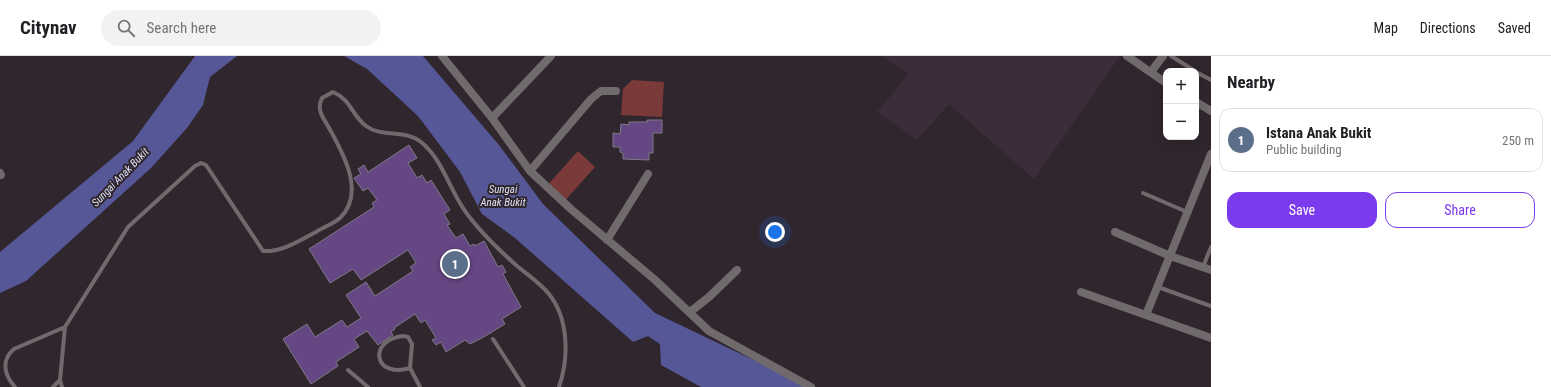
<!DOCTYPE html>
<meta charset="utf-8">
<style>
:root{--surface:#fff;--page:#f2f2f2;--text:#202124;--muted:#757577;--line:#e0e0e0;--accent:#7c3aed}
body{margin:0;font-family:"Roboto Condensed",sans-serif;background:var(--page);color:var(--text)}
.controls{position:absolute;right:12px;top:12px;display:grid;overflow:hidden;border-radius:8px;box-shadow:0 4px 16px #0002}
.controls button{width:36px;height:36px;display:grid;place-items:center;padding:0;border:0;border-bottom:1px solid var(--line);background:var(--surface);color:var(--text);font:20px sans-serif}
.you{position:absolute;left:775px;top:176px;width:14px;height:14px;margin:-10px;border:3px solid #fff;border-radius:50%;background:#1a73e8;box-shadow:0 0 0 6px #1a73e833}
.badge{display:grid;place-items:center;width:26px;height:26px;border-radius:50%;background:var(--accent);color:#fff;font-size:13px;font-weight:700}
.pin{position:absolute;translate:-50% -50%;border:2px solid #fff;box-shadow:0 1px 4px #0006}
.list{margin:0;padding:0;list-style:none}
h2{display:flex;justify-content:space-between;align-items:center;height:52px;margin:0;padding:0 16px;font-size:17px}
h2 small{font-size:13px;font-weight:400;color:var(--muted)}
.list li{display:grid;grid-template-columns:26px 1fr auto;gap:12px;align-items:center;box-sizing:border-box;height:64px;margin:0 8px 8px;padding:0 8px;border:1px solid var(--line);border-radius:12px}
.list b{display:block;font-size:15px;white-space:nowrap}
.list p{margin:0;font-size:13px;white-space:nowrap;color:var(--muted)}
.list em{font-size:13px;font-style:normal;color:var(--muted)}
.actions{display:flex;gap:8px;padding:12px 16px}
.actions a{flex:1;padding:9px 0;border:1px solid var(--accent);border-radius:12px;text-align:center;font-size:14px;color:var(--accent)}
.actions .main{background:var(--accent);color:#fff}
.icon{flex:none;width:22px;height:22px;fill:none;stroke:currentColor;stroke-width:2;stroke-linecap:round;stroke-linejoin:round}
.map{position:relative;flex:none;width:1211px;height:331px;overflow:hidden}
header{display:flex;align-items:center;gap:24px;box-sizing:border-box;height:56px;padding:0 20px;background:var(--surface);border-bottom:1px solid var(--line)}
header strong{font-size:19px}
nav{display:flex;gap:22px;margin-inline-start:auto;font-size:14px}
.search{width:280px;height:36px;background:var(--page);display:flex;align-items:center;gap:10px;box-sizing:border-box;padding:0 14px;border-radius:22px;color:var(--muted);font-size:15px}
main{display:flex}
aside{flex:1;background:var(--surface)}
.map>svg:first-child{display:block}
</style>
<header>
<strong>Citynav</strong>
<div class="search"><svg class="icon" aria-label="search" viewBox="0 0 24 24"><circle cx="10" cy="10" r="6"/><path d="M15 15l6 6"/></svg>Search here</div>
<nav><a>Map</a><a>Directions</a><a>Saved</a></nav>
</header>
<main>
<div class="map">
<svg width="1211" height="331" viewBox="0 0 1211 331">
<rect width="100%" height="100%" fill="#30262e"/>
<!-- built -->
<path fill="#3d2d3a" d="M882,0h238l-86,123 -85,-75 -32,36 -40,-28 32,-38z"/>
<!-- green -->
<path fill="#7b3a3a" d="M632,24l32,2 -2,35 -41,-2 2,-26z
M578,95l17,16 -34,38 -17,-16z"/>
<!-- water -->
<path fill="#555796" d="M195,0h42l-27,21 -7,28 -16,23 -36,40 -125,113 -26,12v-41l133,-111z
M344,0h79l76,89 44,59 112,109 130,62 19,12h-103l-40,-22 -1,-21 -12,-8 -15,6 -118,-104 -33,-24 -22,-42 -42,-56 -51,-47z"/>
<!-- building -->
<path fill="#654783" stroke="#7f7986" d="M647,64h15v13h-9v20h-4v7l-26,-1v-6l-3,-1v-5h-7v-14l7,1 1,-10 8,1v-3h18z
M409,89l8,13 -9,5 9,15 5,-3 5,8 4,-3 19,30 -6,4 6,10 -3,1 9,13 7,-4 7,12 4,-2 1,2 9,-5 14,26 4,-2 4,7 -3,2 18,33 -19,12 3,5 -23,14 -12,6 -5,-4 -19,12 -5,-10 -5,3 -4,-5 4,-2 -11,-18 -4,3 -6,-9 -21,14 1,1 -4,3 2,3 -15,10 -11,-14 -13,8 5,8 -23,15 2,4 -27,18 -28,-45 24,-15 8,13 27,-17 5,7 14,-9 -15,-23 20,-13 9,14 38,-25 -3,-4 6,-4 -8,-13 -47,30 -8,-11 -23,14 -21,-34 65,-42 -2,-4 5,-3 -9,-12 -5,3 -9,-13 7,-4 -3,-5 6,-4 4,7z"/>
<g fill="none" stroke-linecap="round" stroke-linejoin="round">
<!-- lane -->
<path stroke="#716a6d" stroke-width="4" d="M1171,0l24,15
M1196,16l15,8
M1143,137l44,19
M1203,211l8,-20
M1158,231l53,19
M403,280l5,1 4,7 -2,24c-37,11 -42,-28 -7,-32z
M493,283l31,48
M410,312l10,19
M348,314l20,17
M15,331c-11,-12 -14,-27 -1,-38l51,-22
M53,331l7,-7
M62,331l-2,-7 5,-53 63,-100 67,-61 6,-3 5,2 57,86c20,1 35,-10 53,-19 8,-5 17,-8 24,-14 26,-25 3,-65 -11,-90 -6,-11 -13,-18 -7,-30l11,-6c19,8 18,23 33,34 16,12 39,3 55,16 22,18 28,47 44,69 14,20 34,39 52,55 11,9 23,17 32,28 20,25 20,64 10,93"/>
<!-- street -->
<path stroke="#716a6d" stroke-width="8" d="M442,0l50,62 38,53 42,39 82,69 55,52 102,56
M1127,0l39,27
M1151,16l12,-16
M1196,46l15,9
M492,62l59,-62
M530,115l61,-72 10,-8h15
M0,117l1,2
M1115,176l55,24 41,14
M607,184l41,-66
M1081,236l130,46
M690,256l19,-15 28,-27
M1146,259l65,-161"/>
</g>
<g text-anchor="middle" stroke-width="4" stroke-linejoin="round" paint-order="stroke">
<!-- water labels -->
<g font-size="11" font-style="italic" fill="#dee0f3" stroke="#30262e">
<text transform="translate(120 121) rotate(-46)" y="4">Sungai Anak Bukit</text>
<text x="503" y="137">Sungai<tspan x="503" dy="13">Anak Bukit</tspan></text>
</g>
</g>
</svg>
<div class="controls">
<button>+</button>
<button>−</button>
</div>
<div class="you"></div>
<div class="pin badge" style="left:455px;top:208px;background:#5c6f8a">1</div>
</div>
<aside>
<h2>Nearby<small></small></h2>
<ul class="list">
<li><span class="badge" style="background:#5c6f8a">1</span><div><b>Istana Anak Bukit</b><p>Public building</p></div><em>250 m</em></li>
</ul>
<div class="actions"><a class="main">Save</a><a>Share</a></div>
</aside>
</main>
